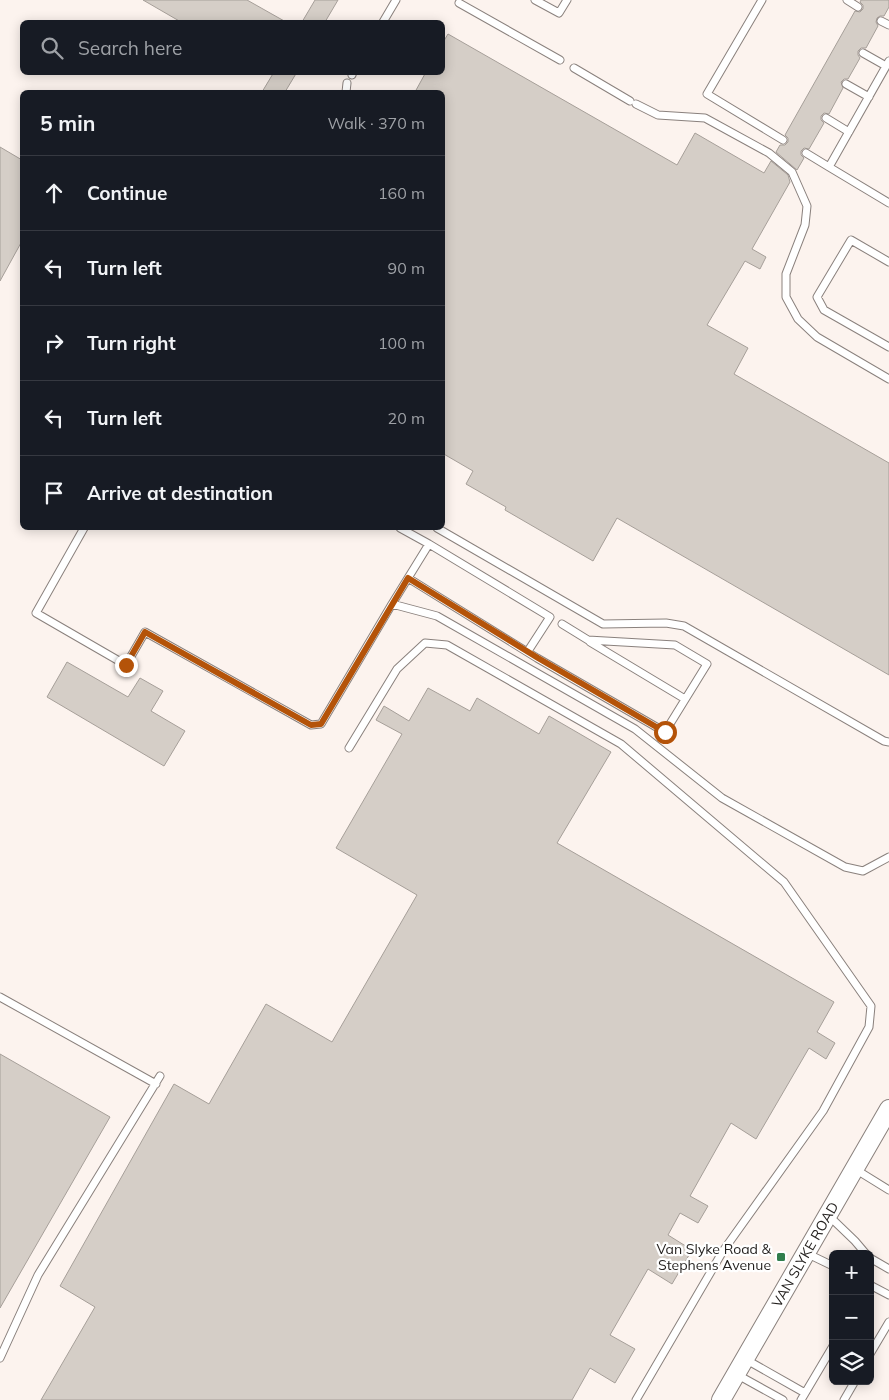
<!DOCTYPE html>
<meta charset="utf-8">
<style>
:root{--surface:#171b24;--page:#242831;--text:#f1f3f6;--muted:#9ea1a6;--line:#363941}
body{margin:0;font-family:Mulish,sans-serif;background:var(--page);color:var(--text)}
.controls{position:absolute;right:15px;bottom:15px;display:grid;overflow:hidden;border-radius:8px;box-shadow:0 2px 12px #0003}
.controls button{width:45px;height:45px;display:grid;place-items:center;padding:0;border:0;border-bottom:1px solid var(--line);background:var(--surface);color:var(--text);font:25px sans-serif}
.stop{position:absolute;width:15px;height:15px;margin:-11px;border:4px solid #b45309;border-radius:50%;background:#fff}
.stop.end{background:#b45309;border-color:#fff;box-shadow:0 1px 5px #0008}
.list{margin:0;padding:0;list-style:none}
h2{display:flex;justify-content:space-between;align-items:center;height:65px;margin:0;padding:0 20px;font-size:21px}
h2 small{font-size:16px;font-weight:400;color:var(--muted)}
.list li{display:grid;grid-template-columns:32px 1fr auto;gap:15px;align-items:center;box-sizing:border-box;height:75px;padding:0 20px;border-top:1px solid var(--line)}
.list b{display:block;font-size:19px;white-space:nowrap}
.list em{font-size:16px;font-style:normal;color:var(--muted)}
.icon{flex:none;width:28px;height:28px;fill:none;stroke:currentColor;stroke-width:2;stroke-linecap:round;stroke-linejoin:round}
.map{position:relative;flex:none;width:889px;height:1400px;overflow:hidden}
.search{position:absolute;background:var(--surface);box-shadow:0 2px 12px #0003;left:20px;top:20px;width:425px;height:55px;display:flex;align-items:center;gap:12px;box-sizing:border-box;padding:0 18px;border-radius:8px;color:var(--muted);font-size:19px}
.panel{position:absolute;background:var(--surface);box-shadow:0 2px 12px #0003;left:20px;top:90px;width:425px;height:440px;border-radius:8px}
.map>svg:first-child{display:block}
</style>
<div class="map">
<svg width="889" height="1400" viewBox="0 0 889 1400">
<rect width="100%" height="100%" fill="#fcf3ee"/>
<!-- building -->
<path fill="#d5cec7" stroke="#a69f99" d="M143,0h104l39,22h-105z
M315,0h23l-13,22h-23z
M861,0h28v7l-5,9h-4l-3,2 -1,4 2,4 -12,22h-5l-3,3v4l2,3 -12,21h-4l-3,3 2,6 -14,26 -5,-1 -3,3v4l3,3 -15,26 -5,-1 -3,3v4l3,3 -7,12 -21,-18 4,-7h5l3,-3v-4l-3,-3 70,-124 5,1 3,-3v-4l-3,-3z
M448,34l229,131 18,-32 69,40 7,-12 17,14 2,7 -38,67 14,8 -6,12 -15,-8 -38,64 41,23 -14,26 155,89v212l-272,-157 -24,43 -88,-51 1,-3 -40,-23 7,-13 -31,-18v-361h-27l11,-20h16v-28z
M274,72h23l-12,20h-23z
M0,147l22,13v81l-22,40z
M67,662l61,35 12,-19 23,13 -12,20 34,20 -21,35 -117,-69z
M428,688l42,23 7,-13 62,36 10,-18 62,36 -54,91 277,159 -17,30 18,11 -9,16 -17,-11 -53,91 -25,-16 -41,73 18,10 -10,17 -18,-10 -12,22 24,15 -20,34 -24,-15 -38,66 25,14 -20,34 -25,-15 -18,32h-531l54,-93 -35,-21 114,-202 35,20 57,-100 66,38 85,-147 -81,-47 66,-114 -26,-14 8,-14 25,15z
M0,1054l110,63 -110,191z"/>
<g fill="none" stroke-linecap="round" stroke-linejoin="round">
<!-- service casing -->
<g stroke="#8a817d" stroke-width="9">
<path id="service" d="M535,0l24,13 8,-13
M762,0l-55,94 76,46
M847,0l11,7
M459,3l101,57
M881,21l8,4
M383,22l13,-22
M863,53l23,13
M889,61l-60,106 60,36
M574,68l56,33
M352,75l1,-3
M846,84l23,13
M346,92l1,-9
M636,104l22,11 47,3 64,35 23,19 15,34 -2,19 -19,49v23l12,22 19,18 72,42
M826,118l23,14
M806,153l23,14
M889,262l-38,-22 -34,57 7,13 65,37
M84,528l-48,85 90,52 19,-33 166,93 10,-1 71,-120 45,12 198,113 87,69 123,69 18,4 26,-14
M437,528l166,96 63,-1 18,3 200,115 5,1
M429,544l121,73 -22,34
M408,578l129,80 128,74 42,-68 -32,-19 -87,-5 -26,-16
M392,604l37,-60 -29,-16
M590,642l95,57
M349,748l48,-79 28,-26 22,2 174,99 163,138 87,124 -2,21 -46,84 -100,140 -87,149
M0,997l156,87
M855,1169l34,21
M828,1215l27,26 11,13
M806,1253l27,13
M870,1258l19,11
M870,1285l19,10
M870,1354l19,-32
M0,1358l38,-83 122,-199
M745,1359l60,34
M736,1374l47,26
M801,1400l32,-54
M844,1400l11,-19"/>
</g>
<!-- tertiary casing -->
<g stroke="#8a817d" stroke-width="20">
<g id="tertiary">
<path id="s1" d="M721,1400l168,-291"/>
</g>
</g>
<!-- service -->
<use href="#service" stroke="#fff" stroke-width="7"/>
<!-- tertiary -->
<use href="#tertiary" stroke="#fff" stroke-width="18"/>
</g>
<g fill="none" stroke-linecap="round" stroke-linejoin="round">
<!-- route -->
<path stroke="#b45309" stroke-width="6" d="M126,665l19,-33 166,93 10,-1 87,-146 130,80 127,74"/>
</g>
<!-- markers -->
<rect fill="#317e4d" stroke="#fff" stroke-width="2" x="776" y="1252" width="10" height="10" rx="2.5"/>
<g text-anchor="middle" stroke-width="4.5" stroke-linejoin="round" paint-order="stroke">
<!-- poi labels -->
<g font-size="14" fill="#221f1d" stroke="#fff" text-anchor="end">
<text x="771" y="1254">Van Slyke Road &amp;<tspan x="771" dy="16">Stephens Avenue</tspan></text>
</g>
<!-- street labels -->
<g font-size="14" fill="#221f1d" stroke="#fff">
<text dy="5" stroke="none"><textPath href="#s1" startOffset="168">VAN SLYKE ROAD</textPath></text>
</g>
</g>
</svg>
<div class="controls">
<button>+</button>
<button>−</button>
<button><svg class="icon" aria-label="layers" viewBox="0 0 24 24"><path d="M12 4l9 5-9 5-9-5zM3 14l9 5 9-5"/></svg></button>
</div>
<div class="stop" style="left:665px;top:732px"></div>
<div class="stop end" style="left:126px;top:665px"></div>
<div class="search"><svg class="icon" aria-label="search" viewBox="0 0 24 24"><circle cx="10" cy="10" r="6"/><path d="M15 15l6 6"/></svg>Search here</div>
<section class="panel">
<h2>5 min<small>Walk · 370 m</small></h2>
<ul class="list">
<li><svg class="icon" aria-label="ahead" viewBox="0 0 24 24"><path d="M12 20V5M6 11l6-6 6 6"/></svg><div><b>Continue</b></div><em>160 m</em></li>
<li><svg class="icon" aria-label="left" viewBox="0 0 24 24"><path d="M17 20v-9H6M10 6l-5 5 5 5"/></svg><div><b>Turn left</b></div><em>90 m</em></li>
<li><svg class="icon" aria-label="right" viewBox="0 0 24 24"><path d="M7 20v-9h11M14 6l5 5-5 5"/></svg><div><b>Turn right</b></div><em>100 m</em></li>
<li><svg class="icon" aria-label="left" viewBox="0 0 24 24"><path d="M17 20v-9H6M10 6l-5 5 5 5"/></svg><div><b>Turn left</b></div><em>20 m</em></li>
<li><svg class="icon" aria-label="arrive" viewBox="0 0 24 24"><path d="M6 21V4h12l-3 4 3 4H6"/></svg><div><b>Arrive at destination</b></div></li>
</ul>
</section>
</div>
